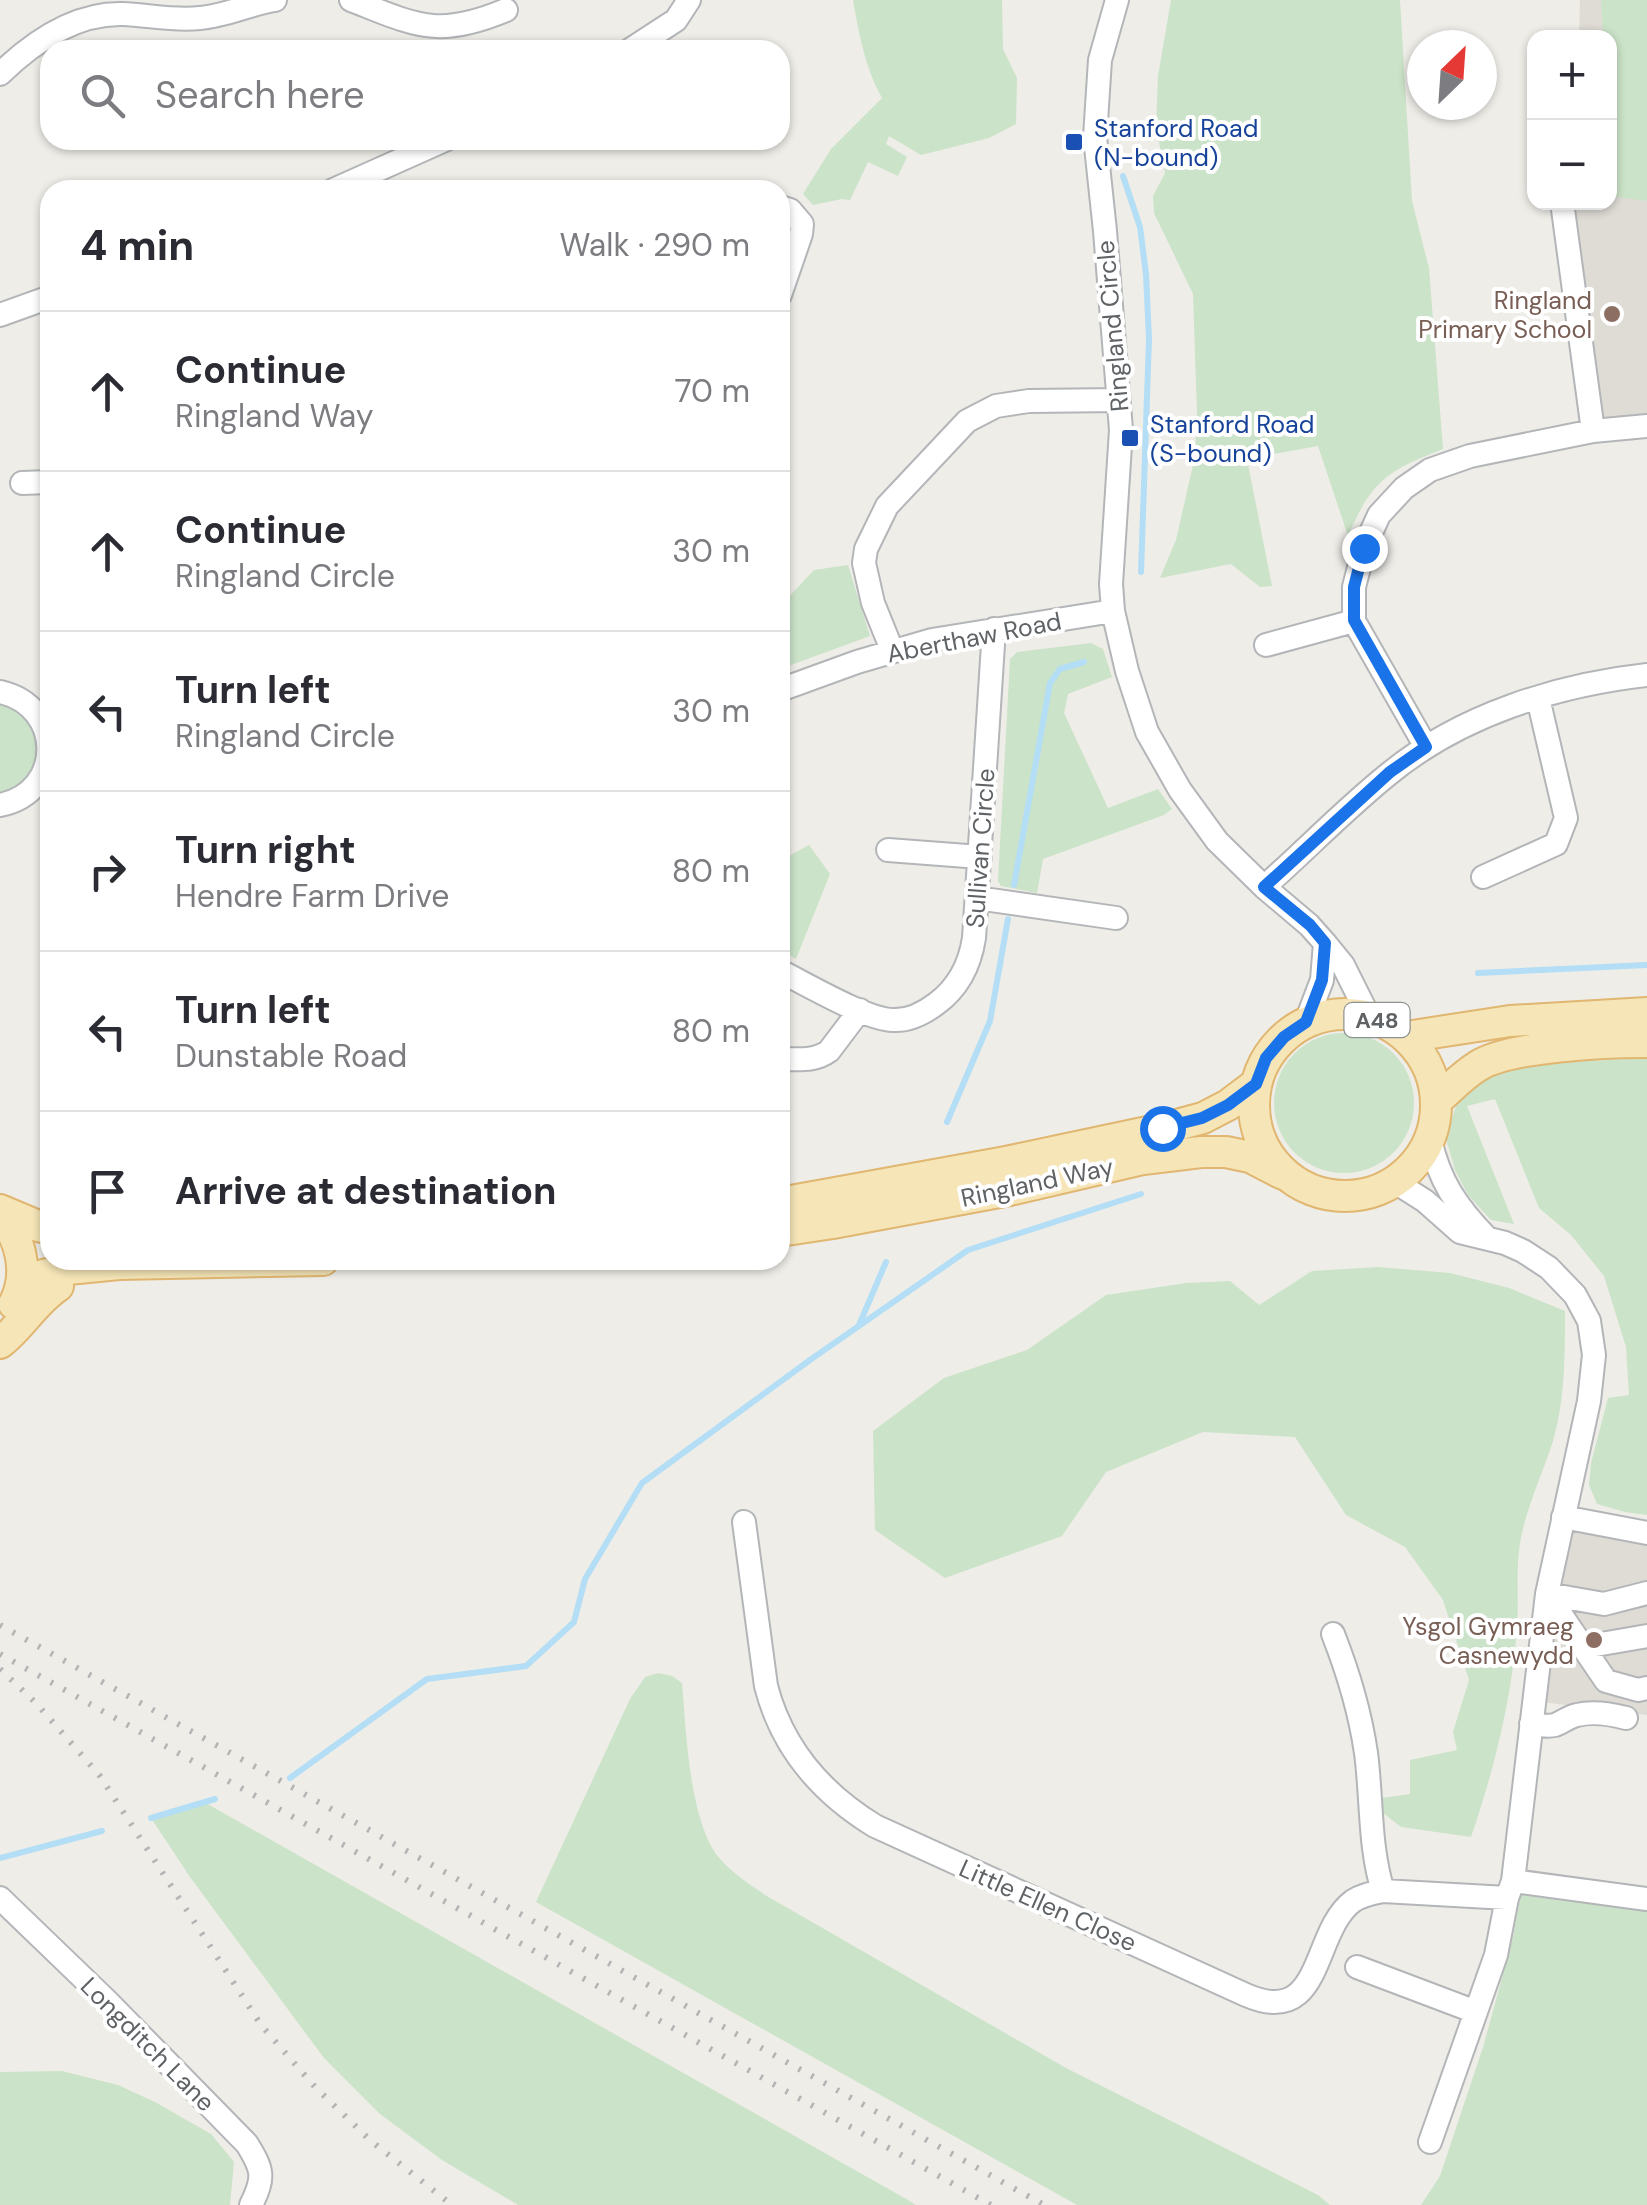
<!DOCTYPE html>
<meta charset="utf-8">
<style>
:root{--surface:#fff;--page:#f7f7f7;--text:#2b2b33;--muted:#7c7c81;--line:#e1e1e2}
body{margin:0;font-family:"DM Sans",sans-serif;background:var(--page);color:var(--text)}
.controls{position:absolute;right:30px;top:30px;display:grid;overflow:hidden;border-radius:20px;box-shadow:0 2px 8px #0004}
.controls button{width:90px;height:90px;display:grid;place-items:center;padding:0;border:0;border-bottom:2px solid var(--line);background:var(--surface);color:var(--text);font:50px sans-serif}
.compass{position:absolute;left:1407px;top:30px;width:90px;height:90px;border-radius:50%;background:var(--surface);box-shadow:0 2px 8px #0004;rotate:25deg}
.stop{position:absolute;width:30px;height:30px;margin:-22px;border:8px solid #1a73e8;border-radius:50%;background:#fff}
.stop.end{background:#1a73e8;border-color:#fff;box-shadow:0 2px 10px #0008}
.list{margin:0;padding:0;list-style:none}
h2{display:flex;justify-content:space-between;align-items:center;height:130px;margin:0;padding:0 40px;font-size:42px}
h2 small{font-size:32px;font-weight:400;color:var(--muted)}
.list li{display:grid;grid-template-columns:65px 1fr auto;gap:30px;align-items:center;box-sizing:border-box;height:160px;padding:0 40px;border-top:2px solid var(--line)}
.list b{display:block;font-size:38px;white-space:nowrap}
.list p{margin:0;font-size:32px;white-space:nowrap;color:var(--muted)}
.list em{font-size:32px;font-style:normal;color:var(--muted)}
.icon{flex:none;width:55px;height:55px;fill:none;stroke:currentColor;stroke-width:2;stroke-linecap:round;stroke-linejoin:round}
.map{position:relative;flex:none;width:1647px;height:2205px;overflow:hidden}
.search{position:absolute;background:var(--surface);box-shadow:0 2px 8px #0004;left:40px;top:40px;width:750px;height:110px;display:flex;align-items:center;gap:25px;box-sizing:border-box;padding:0 35px;border-radius:30px;color:var(--muted);font-size:38px}
.panel{position:absolute;background:var(--surface);box-shadow:0 2px 8px #0004;left:40px;top:180px;width:750px;height:1090px;border-radius:30px}
.map>svg:first-child{display:block}
</style>
<div class="map">
<svg width="1647" height="2205" viewBox="0 0 1647 2205">
<rect width="100%" height="100%" fill="#efede8"/>
<!-- education -->
<path fill="#dfdcd6" d="M1580,0h67v426l-54,5 -31,-228 48,-1v-164l-31,-1z
M1563,1517l84,16v182l-114,-14z"/>
<!-- green -->
<path fill="#cbe3c8" d="M853,0h149l1,49 14,29 -1,46 -27,14 -68,17 -32,-19 -3,8 21,13 -9,19 -30,-14 -18,38 -8,-1 -29,6 -10,-11 28,-45 51,-51c-17,-30 -23,-64 -29,-98z
M1171,0h229l12,201 17,67 14,181c-56,22 -71,31 -95,87l-30,-90 -71,13 25,127 -12,1 -29,-23 -71,14 16,-38 19,-84 2,-43 -4,-119 -39,-81 -1,-17 12,-23 -9,-46 2,-51z
M1601,0h46v201l-37,-5v-158l-7,-1z
M848,565l22,71 -90,33v-66l4,-1 30,-32z
M1091,643l12,6 9,28 -44,17 -4,19 44,95 50,-19 14,20 -8,6 -121,44 -6,34 -36,-7 -3,-5 12,-222 7,-7z
M0,704c11,3 21,8 28,17 16,20 10,54 -12,66 -5,3 -11,4 -16,6z
M809,845l21,29 -34,85 -16,-9v-89z
M1274 1103a70 70 0 1 1 140 0a70 70 0 1 1-140 0Z
M1647,1058v457l-22,-3 -28,-8 -8,-19 2,-22 17,-65 21,-3 -3,-48 -22,-71 -33,-41 -32,-27 -44,-109 -28,7 47,118 -23,-4 -23,-25 -13,-25 -9,-31 13,-44 36,-21 33,-10z
M1378,1267l72,6 59,15 56,23c0,43 0,89 -12,130 -11,35 -30,73 -34,110 -3,25 0,51 -2,77 -5,70 -23,142 -46,209l-70,-10 -18,-14 -1,-15 28,-4v-34l47,-10 -4,-18 16,-52 -26,-80 -38,-53 -59,-32 -51,-78 -92,-5 -97,40 -44,64 -117,42 -70,-48 -2,-99 71,-53 83,-28 79,-55 80,-12 44,-2 29,24 53,-34z
M658,1673l14,3 10,7c4,47 7,132 34,171 13,17 32,29 49,41l301,173 252,127 12,10h-253l-541,-303 94,-203 15,-22z
M204,1802l704,398 8,5h-398l-76,-45 -62,-46 -56,-56 -134,-181 -39,-59z
M1521,1893l126,16v296h-226l19,-29 44,-132 29,-107z
M62,2071l56,14 37,17 56,32 23,28 -4,43h-230v-133z"/>
<g fill="none" stroke-linecap="round" stroke-linejoin="round">
<!-- stream -->
<path stroke="#b3def5" stroke-width="6" d="M1123,176l17,51 6,47 3,65 -8,233
M1014,885l36,-202 10,-14 24,-7
M1478,973l169,-8
M947,1122l43,-101 18,-102
M859,1325l27,-63
M290,1778l137,-99 99,-13 48,-44 11,-43 57,-96 168,-123 158,-110 173,-56
M151,1818l64,-19
M0,1858l102,-27"/>
<!-- minor casing -->
<g stroke="#b3b5b8" stroke-width="26">
<path id="minor" d="M351,0c65,25 86,39 155,10
M1117,0l-17,60 -5,77 10,94 16,199 -10,154 2,27 14,60 20,61 33,58 37,51 47,46 45,38 16,18 18,22 26,52
M630,50l46,-30 13,-20
M0,74c32,-31 75,-61 122,-60 27,1 51,7 78,4 25,-2 50,-14 75,-18
M333,190l112,-50
M1562,202l31,229
M780,207l10,3 12,14 -1,10 -21,61
M0,315l50,-18
M22,483l28,-1
M1266,645l88,-24
M892,650l-19,-47 -9,-40 2,-14 21,-43 80,-85 29,-15 33,-5 90,-1
M780,690l77,-28 75,-22 181,-29
M0,692c64,14 65,100 0,113
M1426,747l-72,-126v-34l10,-39 15,-33 25,-27 26,-18 40,-14 123,-25 54,-5
M888,850l92,7
M1483,877l73,-33 10,-26 -28,-120
M1264,887c42,-37 82,-79 126,-114 71,-58 167,-88 257,-98
M977,898l139,20
M780,971c26,13 87,49 113,49 16,1 31,-7 43,-16 22,-16 34,-40 38,-66l20,-309
M1306,1022l16,-42 3,-37
M780,1059c18,0 34,3 49,-8l31,-41
M1430,1139c9,42 27,68 57,99
M1391,1184l12,3 22,14 35,31 45,11 18,8 26,17 26,27 14,26 5,34 -5,46 -42,193 -34,287 -6,17 -11,57 -66,187
M1563,1517l84,16
M744,1522l22,164c16,62 55,107 109,140l371,169c78,34 65,-63 107,-94 9,-6 20,-8 30,-10l124,7
M1547,1594l59,87 32,9 9,-2
M1547,1594l57,10 43,-11
M1333,1634c15,38 27,78 33,119 6,45 3,94 17,138
M1584,1647l63,-11
M1531,1724c8,1 16,3 24,1 8,-3 13,-8 22,-10 16,-4 34,-1 49,3
M1513,1881l134,18
M0,1898l108,104 139,142c16,26 18,33 4,61
M1357,1967l119,45"/>
</g>
<!-- major casing -->
<g stroke="#e0b670" stroke-width="34">
<path id="major" d="M1254 1105a91 91 0 1 1 182 0a91 91 0 1 1-182 0Z
M1406,1037l104,-16 137,-8
M1436,1101c14,-12 27,-26 42,-35 30,-20 131,-24 169,-24
M780,1203l226,-41 156,-33 41,-11 25,-13 28,-21
M0,1210l38,16 12,3
M0,1214c21,24 30,60 14,90
M780,1231l53,-8 177,-33 133,-31 58,-7h25l24,5 33,17
M18,1296l25,-21 25,-6 51,-5 204,-4
M0,1343c22,-17 34,-41 58,-57"/>
</g>
<!-- minor -->
<use href="#minor" stroke="#fff" stroke-width="22"/>
<!-- major -->
<use href="#major" stroke="#f5e5b7" stroke-width="30"/>
<!-- rail -->
<path stroke="#b3b4b4" stroke-width="6" stroke-dasharray="2.5 12" stroke-linecap="butt" d="M0,1625l1044,580
M0,1654l991,551
M0,1669l36,34 64,73 161,249 54,62 56,54 81,64"/>
</g>
<g fill="none" stroke-linecap="round" stroke-linejoin="round">
<!-- route -->
<path stroke="#1a73e8" stroke-width="12" d="M1162,1128l40,-10 26,-13 28,-21 10,-26 18,-21 22,-15 16,-42 3,-37 -15,-18 -46,-38 126,-115 36,-25 -72,-127v-33l10,-39"/>
</g>
<!-- markers -->
<g fill="#1a4fb4" stroke="#fff" stroke-width="4">
<rect x="1064" y="132" width="20" height="20" rx="5"/>
<rect x="1120" y="428" width="20" height="20" rx="5"/>
</g>
<g fill="#8d6e63" stroke="#fff" stroke-width="4">
<circle cx="1612" cy="314" r="10"/>
<circle cx="1594" cy="1640" r="10"/>
</g>
<g text-anchor="middle" stroke-width="8" stroke-linejoin="round" paint-order="stroke">
<!-- shield labels -->
<rect fill="#fff" stroke="#8f9294" stroke-width="2.5" x="1344.5" y="1003" width="65" height="34" rx="8"/>
<g font-size="22" font-weight="bold" fill="#5f6366">
<text x="1377" y="1028">A48</text>
</g>
<!-- transit labels -->
<g font-size="25" fill="#164399" stroke="#fff" text-anchor="start">
<text x="1094" y="137">Stanford Road<tspan x="1094" dy="29">(N-bound)</tspan></text>
<text x="1150" y="433">Stanford Road<tspan x="1150" dy="29">(S-bound)</tspan></text>
</g>
<!-- education labels -->
<g font-size="25" fill="#785e54" stroke="#fff" text-anchor="end">
<text x="1592" y="309">Ringland<tspan x="1592" dy="29">Primary School</tspan></text>
<text x="1574" y="1635">Ysgol Gymraeg<tspan x="1574" dy="29">Casnewydd</tspan></text>
</g>
<!-- street labels -->
<g font-size="25" fill="#5f6366" stroke="#fff">
<text transform="translate(1112 326) rotate(-95)" y="9">Ringland Circle</text>
<text transform="translate(974 637) rotate(-11)" y="9">Aberthaw Road</text>
<text transform="translate(980 848) rotate(-86)" y="9">Sullivan Circle</text>
<text transform="translate(1037 1182) rotate(-12)" y="9">Ringland Way</text>
<text transform="translate(1048 1905) rotate(24)" y="9">Little Ellen Close</text>
<text transform="translate(148 2044) rotate(45)" y="9">Longditch Lane</text>
</g>
</g>
</svg>
<div class="controls">
<button>+</button>
<button>−</button>
</div>
<svg class="compass" viewBox="-18 -18 36 36"><path d="M0-13l5 13h-10z" fill="#e53935"/><path d="M0 13l5-13h-10z" fill="#7c7c81"/></svg>
<div class="stop" style="left:1162px;top:1128px"></div>
<div class="stop end" style="left:1364px;top:548px"></div>
<div class="search"><svg class="icon" aria-label="search" viewBox="0 0 24 24"><circle cx="10" cy="10" r="6"/><path d="M15 15l6 6"/></svg>Search here</div>
<section class="panel">
<h2>4 min<small>Walk · 290 m</small></h2>
<ul class="list">
<li><svg class="icon" aria-label="ahead" viewBox="0 0 24 24"><path d="M12 20V5M6 11l6-6 6 6"/></svg><div><b>Continue</b><p>Ringland Way</p></div><em>70 m</em></li>
<li><svg class="icon" aria-label="ahead" viewBox="0 0 24 24"><path d="M12 20V5M6 11l6-6 6 6"/></svg><div><b>Continue</b><p>Ringland Circle</p></div><em>30 m</em></li>
<li><svg class="icon" aria-label="left" viewBox="0 0 24 24"><path d="M17 20v-9H6M10 6l-5 5 5 5"/></svg><div><b>Turn left</b><p>Ringland Circle</p></div><em>30 m</em></li>
<li><svg class="icon" aria-label="right" viewBox="0 0 24 24"><path d="M7 20v-9h11M14 6l5 5-5 5"/></svg><div><b>Turn right</b><p>Hendre Farm Drive</p></div><em>80 m</em></li>
<li><svg class="icon" aria-label="left" viewBox="0 0 24 24"><path d="M17 20v-9H6M10 6l-5 5 5 5"/></svg><div><b>Turn left</b><p>Dunstable Road</p></div><em>80 m</em></li>
<li><svg class="icon" aria-label="arrive" viewBox="0 0 24 24"><path d="M6 21V4h12l-3 4 3 4H6"/></svg><div><b>Arrive at destination</b></div></li>
</ul>
</section>
</div>
